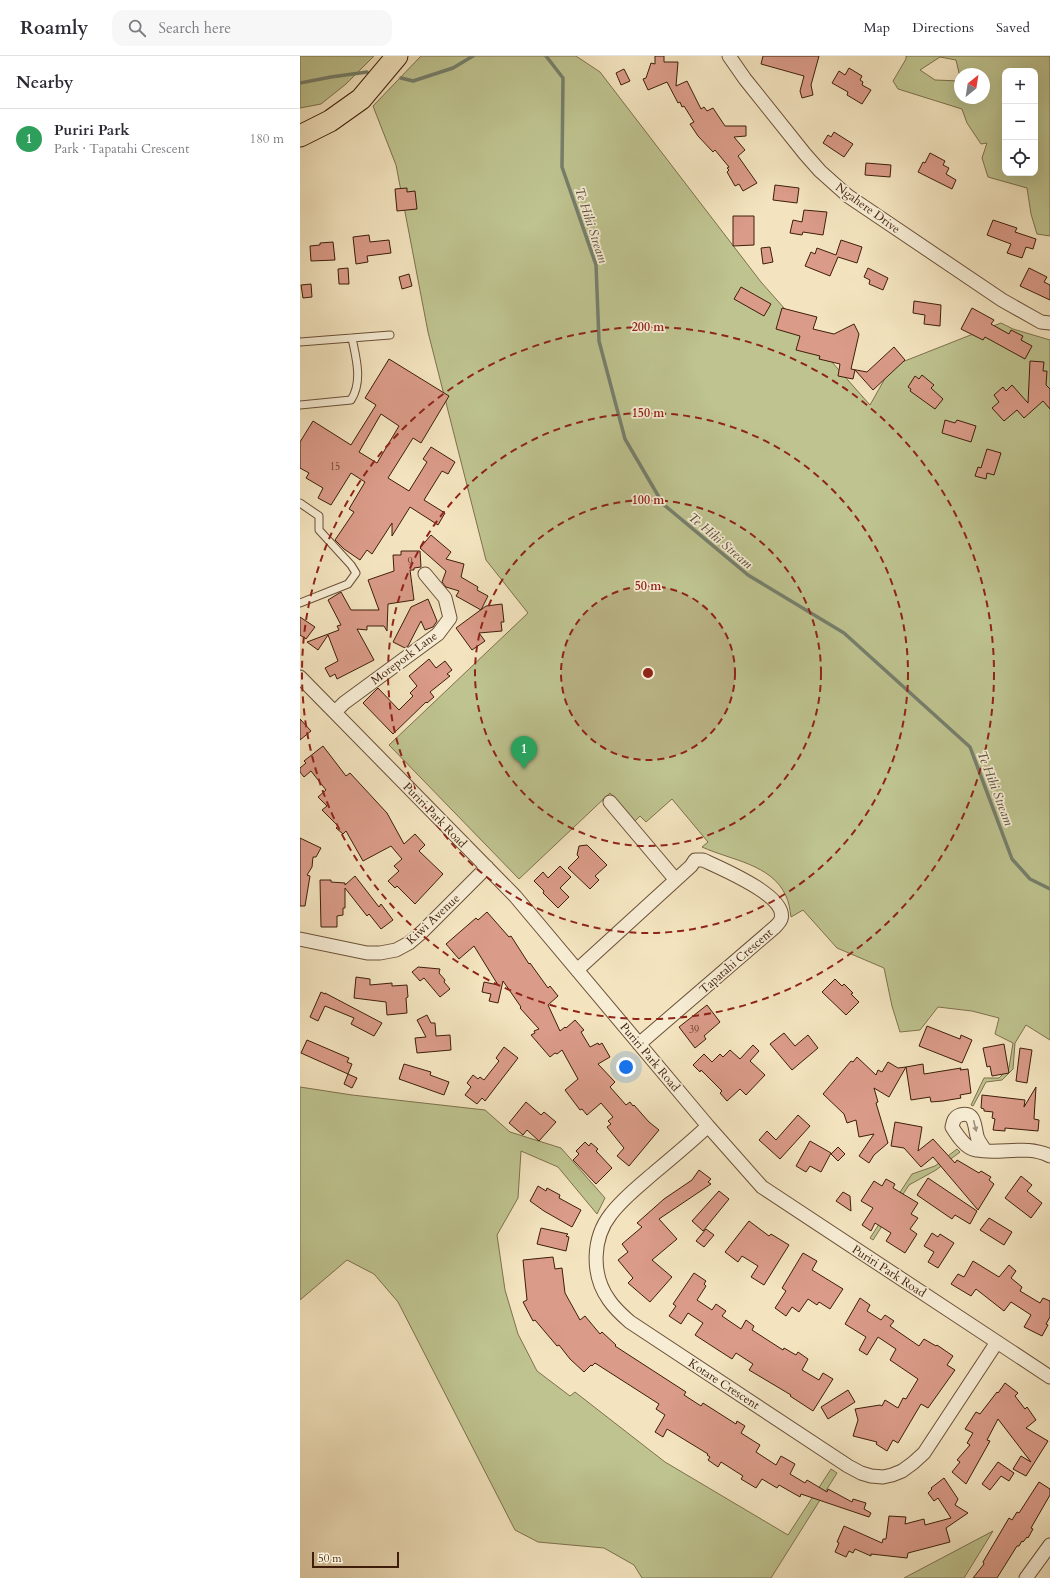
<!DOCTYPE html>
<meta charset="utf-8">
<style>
:root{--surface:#fff;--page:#f7f7f7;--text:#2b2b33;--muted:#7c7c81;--line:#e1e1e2;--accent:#111827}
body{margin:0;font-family:Cardo,serif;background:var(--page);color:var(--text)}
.controls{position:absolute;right:12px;top:12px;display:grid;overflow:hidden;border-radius:8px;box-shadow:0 4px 16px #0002}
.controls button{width:36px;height:36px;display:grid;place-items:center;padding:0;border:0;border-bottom:1px solid var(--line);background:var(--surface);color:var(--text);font:20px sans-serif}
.compass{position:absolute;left:654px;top:12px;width:36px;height:36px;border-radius:50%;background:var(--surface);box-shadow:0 4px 16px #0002;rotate:30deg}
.scale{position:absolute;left:12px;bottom:10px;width:87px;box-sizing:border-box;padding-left:4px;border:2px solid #3e1e0a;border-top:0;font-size:11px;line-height:14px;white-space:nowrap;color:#3e1e0a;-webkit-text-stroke:3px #f7edd5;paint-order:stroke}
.you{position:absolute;left:326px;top:1011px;width:14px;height:14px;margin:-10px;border:3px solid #fff;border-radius:50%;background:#1a73e8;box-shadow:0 0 0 6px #1a73e833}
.badge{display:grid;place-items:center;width:26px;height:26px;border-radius:50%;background:var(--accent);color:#fff;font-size:13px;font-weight:700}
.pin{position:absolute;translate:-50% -33px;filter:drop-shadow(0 1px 2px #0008)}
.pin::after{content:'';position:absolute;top:21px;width:14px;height:12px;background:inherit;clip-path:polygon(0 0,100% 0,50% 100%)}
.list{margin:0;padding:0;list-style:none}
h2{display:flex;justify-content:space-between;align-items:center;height:52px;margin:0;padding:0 16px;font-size:17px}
h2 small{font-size:13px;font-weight:400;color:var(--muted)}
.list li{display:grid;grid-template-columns:26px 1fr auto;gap:12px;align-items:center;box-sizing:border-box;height:60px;padding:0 16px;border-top:1px solid var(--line)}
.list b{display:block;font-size:15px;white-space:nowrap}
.list p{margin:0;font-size:13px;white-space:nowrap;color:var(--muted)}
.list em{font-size:13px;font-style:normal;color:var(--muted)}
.icon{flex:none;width:22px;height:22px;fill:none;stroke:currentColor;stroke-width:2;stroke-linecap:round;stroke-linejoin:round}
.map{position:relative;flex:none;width:750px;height:1522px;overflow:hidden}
header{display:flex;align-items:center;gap:24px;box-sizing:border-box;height:56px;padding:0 20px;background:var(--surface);border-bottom:1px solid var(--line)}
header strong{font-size:19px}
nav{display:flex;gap:22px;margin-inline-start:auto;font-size:14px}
.search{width:280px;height:36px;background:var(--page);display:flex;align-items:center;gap:10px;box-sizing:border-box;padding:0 14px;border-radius:12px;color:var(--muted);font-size:15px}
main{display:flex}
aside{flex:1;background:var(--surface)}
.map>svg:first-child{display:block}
</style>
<header>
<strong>Roamly</strong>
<div class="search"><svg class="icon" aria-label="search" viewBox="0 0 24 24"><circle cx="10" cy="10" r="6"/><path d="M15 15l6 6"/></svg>Search here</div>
<nav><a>Map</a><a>Directions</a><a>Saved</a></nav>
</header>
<main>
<aside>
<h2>Nearby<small></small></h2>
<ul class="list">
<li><span class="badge" style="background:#2e9e5b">1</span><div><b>Puriri Park</b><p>Park · Tapatahi Crescent</p></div><em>180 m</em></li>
</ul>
</aside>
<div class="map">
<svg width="750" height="1522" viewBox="0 0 750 1522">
<rect width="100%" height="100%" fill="#f3e4bf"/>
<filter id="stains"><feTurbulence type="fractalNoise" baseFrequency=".005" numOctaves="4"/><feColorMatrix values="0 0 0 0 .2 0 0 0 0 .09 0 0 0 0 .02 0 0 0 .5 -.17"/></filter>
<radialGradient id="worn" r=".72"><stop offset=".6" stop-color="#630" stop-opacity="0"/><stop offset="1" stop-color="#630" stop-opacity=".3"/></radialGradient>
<!-- green -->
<path fill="#bec38f" stroke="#7e704c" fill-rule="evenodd" d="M0,0h74l-28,28 -25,20 -21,4z
M121,0h155l24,16 161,210 109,123 22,-39 109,-43 12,6 37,11v700l-24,-15 -11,18 -2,26 -11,11 -16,2 -13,24 -2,-1 13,-27h15l10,-10 4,-25 -18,-9 4,-16 -27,-7 -34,-4 -18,23 -20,2 -8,-26 -8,-38 -47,-20 -34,-38 -12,7c-1,-7 -2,-15 -5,-21 -14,-32 -56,-36 -84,-49l6,-5 -36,-43 -26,23 -6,-6 -5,5 -25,-28 -91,86 -130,-134 139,-132 -42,-53 -58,-228 -32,-167 -23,-59z
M606,0h144v180l-13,-2 -6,-20 -4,-26 -39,-11 -6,-19 5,-15 -6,1 -14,-21 -5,-14 -64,-20 -5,-8 13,-22zM640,1l16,3 4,17v-3h24v24h-24v-17l-25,-1 -15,-10zM705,15h30v102h-30z
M0,1031l52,8 133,15 25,22 51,16 44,50 -8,16 -39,-47 -37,-16 -3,47 -21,37 8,55 13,44 19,37 33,25 5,-4 90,70 123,73 43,-66 6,4 -66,105h-129l-8,-13 -30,-17 -66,-6 -23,-12 -117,-228 -24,-28 -27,-14 -47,40z
M657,1093l3,3 -24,18 -27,15 -36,55 -3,-2 42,-64 23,-8z
M693,1475l-29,47h-60z"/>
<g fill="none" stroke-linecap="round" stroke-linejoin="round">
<!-- stream -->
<path stroke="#767f6c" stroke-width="3.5" d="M246,0l17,22 -1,89 34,98 3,76 26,98 38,65 85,71 96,58 126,114 42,112 18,20 20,10
M101,22l12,3 40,-13 20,-12
M0,27l31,-6 36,-5"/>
</g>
<!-- building -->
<path fill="#da9b88" stroke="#3e1e0a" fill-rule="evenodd" d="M355,0h9v6h14l-2,24 11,-5 14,28 3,-2 3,4 6,-3 12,18h21v10l-12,1 11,13 -7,6 19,27 -14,8 -4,-7 -4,2 -8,-14 2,-2 -2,-2 2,-1 -14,-17 -2,2 -15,-16 -8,-12 4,-2 -10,-16 -2,1 -2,-5 -2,1 -11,-21 -19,8 -5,-11 3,-1 5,-15 4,1z
M463,0h56l-8,29 2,10 -11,3 -2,-7 4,-15 -43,-12z
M549,12l13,8 -2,4 3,2 -1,3 9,5 -9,14 -15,-9 1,-3 -16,-9 7,-12 6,4z
M324,13l6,12 -9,4 -5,-12z
M534,76l19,12 -9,13 -21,-14 5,-8 3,2z
M630,97l15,8 -2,4 6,3 -3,6 10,6 -4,9 -34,-17 5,-10 2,1z
M566,107l25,2 -1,12 -25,-2z
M475,129l24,3 -2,15 -24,-3z
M107,132v4l8,-1 2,18 -20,2 -2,-22z
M504,154l23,2 -4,23 -20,-3 -1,3 -12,-2 3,-13 9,2z
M433,160h21v29l-21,1z
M693,164l24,8 -2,4 21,7 -3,10 -7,-2 -4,11 -15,-5 4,-9 -24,-9z
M69,179l1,7 19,-2 2,13 -24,3 1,6 -12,2 -3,-27z
M541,184l21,7 -5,16 -19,-6 -8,19 -25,-10 6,-14 4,2 2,-6 19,7z
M33,186l2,18 -24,1 -1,-15 10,-1v-2z
M470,191l3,15 -10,2 -2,-16z
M48,212l1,16h-10l-1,-15z
M568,212l20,10 -5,12 -14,-6 1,-4 -6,-3z
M729,212l18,9 -3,5 6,3v15l-30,-14z
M109,218l3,12 -10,3 -3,-12z
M11,228l1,13 -9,1 -2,-13z
M441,231l30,17 -7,12 -30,-17z
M614,245l27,4 -1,21 -16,-2 1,-9 -12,-2z
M482,252l35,9 -4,12 21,5 20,-10 5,10 -8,35 16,3 27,-25 11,13 -32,30 -18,-20 -2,9 -15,-3 2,-12 -21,-5 1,-3 -24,-6 4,-14 -24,-7z
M672,252l22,12 -3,4 18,10 2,-4 12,6 -2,4 11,6 -7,13 -40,-22 -2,3 -22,-11z
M89,303l60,37 -28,47 -8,-5 -25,40 21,13 18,-29 -4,-3 8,-12 24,15 -7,12 -6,-3 -18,29 21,13 -7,12 -28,-18 -18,29v-13l-20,31 -5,-4 -7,10 -16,-11 -9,-9 19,-28 -5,-3 16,-27 -14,-9 -20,32 -13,-7 5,-10 -17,-10 3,-5 -9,-5v-26l13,-21 38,24 25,-40 -11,-7zM81,358l18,12 -22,37 -18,-11z
M730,305l14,1 -1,9h4l-1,14 4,4v20l-7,-8 -19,17 -7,-8 -13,11 -12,-13 7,-6 -5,-7 9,-8 3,4 6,-6 16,18z
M622,319l12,10 -3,3 12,11 -8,10 -25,-18 1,-2 -3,-2 7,-11 4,3z
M645,364l10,3 2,-3 19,6 -5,16 -29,-9z
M687,393l14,4 -7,22 -7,-2 -1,6 -11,-3 3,-9 3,1z
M131,479l20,17 -5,7 18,5 -3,13 17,10 -1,3 11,6 -7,14 -25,-14 3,-5 -13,-4 -4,-5 4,-11 -26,-23z
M101,495h19l1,16 -7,1v2h-4l4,30 -26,4 -1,27 -3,-5h-17v4l-10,-1 17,31 -37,19 -2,-5 -5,3 -5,-9 13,-7 -10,-26 -10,15 -11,-8 32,-12 -2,-4 4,-1 -13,-25 13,-8 10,18h28l-11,-30 26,-9 -1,-16h8z
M128,543l9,22 -4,6 -8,3 -4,-9 -13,25 -3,2 -12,-6 18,-35z
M202,548l2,18h-3l1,9 -23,2 6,8 -13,9 -16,-22 30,-22z
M0,561l15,10 -9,12 -6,-4z
M129,603l7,9 9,-7 7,9 -5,4 3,2 -20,16 4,5 -7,6 -1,-1 -33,32 -30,-31 15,-15 21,22 14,-14 -3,-3 7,-7 -8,-10z
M0,663l11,12 -11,9z
M23,690l23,30 4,-3 37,40 17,31 11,-10 10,11 -6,6 24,23 -28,30 -18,-18 -2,2 -7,-7 11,-10 -5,-5 8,-7 -11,-13 -28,15 -17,-30 -3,3 -7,-6 2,-2 -16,-16 5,-4 -9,-9 8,-7 -15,-19 -7,6 -4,-5v-4l6,-5 -2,-2z
M0,782l21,10 -5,9h-3l-1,10 -5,8 3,1 -5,30h-5z
M287,789l20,20 -12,11 4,4 -9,9 -22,-21 11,-11 -2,-2 2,-9z
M260,810l11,11 -11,11 9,9 -11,11 -15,-15 1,-2 -10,-10 9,-9 5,6z
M55,820l24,31 2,-3 12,16 -12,9 -12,-15 -2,2 -22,-28v20h-2v7l-6,1v11h-16l-1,-47h11v2l14,1v2z
M187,856l22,25 2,-1 18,28 1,-1 18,25 2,-2 8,10 -10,9 12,26 5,-4 1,1 9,-8 9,10 -3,2 9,15 8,-4 1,2 3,-2 8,14 -12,7 17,18 -5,5 16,18 4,-3 3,4 1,-1 15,17 10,8 -30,36 -12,-10 7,-8 -17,-21 4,-3 -3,-3 5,-4 -12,-14 -14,12 -5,-6 -2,1 -15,-20 13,-11 -16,-29 -5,4 -2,-1 -5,4 -19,-22 4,-2 -1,-2 5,-2 -19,-21 1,-1 -18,-26 -5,22 -9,-2 2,-7 -9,-2 2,-10 14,3 -24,-39 -15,13 -13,-15 30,-26 2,2z
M118,911l22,2 -1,4 6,7 -1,2 6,7 -10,8 -16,-19 -4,3 -8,-9z
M56,921l14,2v6l22,-2v3l15,-1 1,12 -2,1 1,15 -20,2 -1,-13 -32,-4z
M535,923l7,7 2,-2 9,9 -2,1 8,8 -13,13 -24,-23z
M21,936l4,2v-1l57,30 -8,13 -23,-12 3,-6 -29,-12 -7,15 -8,-4z
M407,949l13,17 -16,14 2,3 -11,9 -16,-21z
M127,959l4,8h4l1,13 14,-1 1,15 -34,3 -2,-15 11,-1 -9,-17z
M627,970l33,13 1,-4 11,5 -10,23 -43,-17z
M484,977l11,13 13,-11 10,13 -26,22 -22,-26z
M7,984l42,18 -2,4 5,2 -4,10 -47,-21z
M704,988l5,29 -17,3 -2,-10 -3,1 -4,-19z
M453,989l6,6 -9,10 15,14 -19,20 -6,-6 -13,12 -7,-8 2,-2 -21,-21 -1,2 -7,-7 11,-11 8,8 8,-8 3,3 7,-7 10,9z
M204,991l14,11 -33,43 -3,-3 -5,6 -12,-9 6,-8 -4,-4 6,-8 5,4 2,-2 4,3 15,-19 -3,-3z
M720,992l12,2 -5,33 -11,-2z
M557,1001l19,18 2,-5 4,2 6,-10 10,6 8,-1 -17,30 -15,-9 4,14 -2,1 12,40 -14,12 -5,8 -10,-7 15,-22 -15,3 -3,-17 -9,3 -3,-9 -21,-20 28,-33 2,1z
M104,1008l27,8 -1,3 19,7 -5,13 -45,-16z
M623,1008l1,10 37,-6 -1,2 8,-1 3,24 -11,2 1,3 -18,3 -12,1 -1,-5 -19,3 -5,-33z
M48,1018l9,4 -5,10 -8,-4z
M736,1031l-2,32 5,1 -1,11 -33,-3v3l-12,-1 2,-11 -3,-1 1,-6 -9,-1v-2l-3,-1 1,-13 43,5 -1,7z
M226,1046l15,13 3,-3 12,10 -17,19 -12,-11 -4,5 -14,-12z
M498,1059l12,11 -30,33 -21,-19 8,-9 9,9z
M595,1066l27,5 -4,24 15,-12 22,24 2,-3 22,13 2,-2 10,6 -2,3 5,4 -16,26 -45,-53 -12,10 -17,-19 -13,-2z
M510,1085l21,12 -10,19 -11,-6 -4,6 -10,-6z
M285,1086l4,4 2,-3 7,6 -2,2 16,17 -16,16 -23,-24 6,-6 -3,-3z
M538,1091l7,7 -7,7 -7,-7z
M399,1114l12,9 -3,3 3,2 -52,35 18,20 -25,21 20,17 -22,25 -22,-19 5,-5 -15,-18 10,-8 -6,-8 20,-17 -5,-4 27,-24 28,-19z
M721,1120l11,9 -5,6 15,12 -11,15 -26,-20z
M628,1122l49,33 -7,13 -15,-9 -3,4 -35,-24z
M586,1123l9,5 -2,4 25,15 -7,11 7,4 -8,11 7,5 -12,19 -19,-12 5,-8 -16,-10 -4,8 -9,-6 11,-17 -12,-7 13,-20 8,5z
M238,1130l8,5 1,-3 13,7 -1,3 22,12 -9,17 -28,-16 -14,-10z
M419,1135l10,8 -26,32 -11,-10z
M543,1136l7,4 1,15 -15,-10z
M689,1162l23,14 -8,13 -24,-15z
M449,1165l20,15 2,-2 18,11 -25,40 -13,-8 7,-11 -16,-10 -4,6 -13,-10z
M241,1172l27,6 -2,2 3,1 -3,14 -29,-7z
M406,1173l8,6 -10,12 -8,-6z
M632,1177l6,4 2,-3 14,9 -16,25 -10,-6 6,-10 -10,-6z
M503,1197l14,8 -5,9 31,19 -13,20 -11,-7 -2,3 -9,-6 -9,13 -7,-5 -6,9 -11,-8 11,-17 -4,-3z
M253,1201l2,12 7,-1 3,25 15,27 5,-4 15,18 2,-2 14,13 -1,1 71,46 -2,3 17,11 2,-3 33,21 1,-3 8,5 -4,7 19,12 -4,7 20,13 5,-9 14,8 -5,10 15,9 2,-3 20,12 1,-3 24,13 1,-3 13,4 -2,6 7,4 -2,4 -68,-23 -1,3 -21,-12 -2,3 -15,-9 -6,9 -15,-9 2,-3 -22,-14 -3,5 -10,-7 2,-3 -3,-2 1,-1 -41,-25 -4,8 -8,-5 10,-17 -9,-6 3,-5 -64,-41 -3,3 -1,-1 -7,7 -14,-13 -11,-14 -2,1 -22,-26 -2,1 -10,-19 4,-2 -4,-40z
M673,1205l26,16 10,-12 7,6 -5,7 11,9 -2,4 20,12 3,-5 7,3v16l-4,7 2,1 -6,11 -18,-9 7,-12 -20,-13 -7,9 -28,-22 -5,7 -20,-12 7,-10 6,3z
M394,1217l12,8 -2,3 2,2 -9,14 15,10 4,-6 10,7 -4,5 19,13 5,-9 8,6 -2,4 31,20 1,-2 12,7 2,-3 10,7 -6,11 17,10 4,-7 10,6 -20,32 -23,-15 1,-1 -42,-25 4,-6 -17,-11 -4,6 -37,-24 8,-12 -15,-10 -7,11 -12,-8 7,-10 -3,-2z
M560,1242l10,7 -3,6 14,9 4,-5 9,6 -4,5 29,20 5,-7 12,7 1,-1 16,11 -6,9 8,5 -27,38 -7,-4 -23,39 -5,-3 -6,11 -11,-7 1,-2 -24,-6 5,-16 -3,-11 25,-4 2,1 3,-6 13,8 5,-10 3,1 12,-20 -28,-19 6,-11 -18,-12 -11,18 -8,-5 7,-13 -21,-13z
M705,1327l13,10 -3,3 10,13 2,-2 9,13 -10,8 22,13 -22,35 -13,-7 8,-13 10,6 -33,-43 -11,21 3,1 -24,43 -14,-12 8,-10 -3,-2 13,-15 -3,-2 6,-10 -8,-4 11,-17 4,2 17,-22 1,1z
M548,1334l7,12 -27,17 -7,-12z
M698,1406l16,11 -5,8 -8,-5 -11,14 -8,-6z
M644,1422l14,21 -3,6 13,8 -22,15 4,14 -42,11 -1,5 -36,-4v2l-16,-7 -2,4 -4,-2 -3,6 -11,-5 4,-9 -2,-1 7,-16 38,17 1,-4h3l3,-23 17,1 -1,7 19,-5 1,6 26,-7 -13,-20 -4,3 -6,-8 4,-4 -1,-1z
M739,1426l11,7v6l-19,33 2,1 -5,9 -1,-1 -4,5 -1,-1 -3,5h-2l-20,32h-24l11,-14 -1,-2 26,-44 3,2 5,-8 2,1z"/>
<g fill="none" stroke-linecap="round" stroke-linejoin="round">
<!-- lane casing -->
<g stroke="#6b5037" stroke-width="9">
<path id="lane" d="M0,286l90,-7
M0,349l51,-5c12,-19 5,-42 1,-62
M0,447l19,13v14l32,35 5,8 -8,11 -48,19"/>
</g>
<!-- street casing -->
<g stroke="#6b5037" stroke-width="15">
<path id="street" d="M429,0l16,23 60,75 15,17 28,25 154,104 39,22 9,1
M0,621l215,219 193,230 54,61 288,190
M35,656l9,-9 94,-69 12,-16 -5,-20 -20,-24
M310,746l65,77
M0,883l67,14h13l16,-3 13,-7 13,-11 65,-65
M277,914l114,-104 4,-6h8c17,8 85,36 78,59 -1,3 -4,6 -6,8l-136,117
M408,1070c-17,16 -35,31 -53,46 -15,13 -32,26 -44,42 -19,24 -20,61 -2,86 6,9 13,15 21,22l218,144 13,7 10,3 12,1 9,-2 10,-4 11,-8 11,-10 73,-111
M685,1094c-2,-3 -5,-7 -7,-11 -4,-9 -1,-29 -18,-24 -6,2 -7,7 -8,12 5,8 14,22 24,23 25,5 50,-6 74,6
M726,1522l24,-33"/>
</g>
<!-- primary casing -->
<g stroke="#3e1e0a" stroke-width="23">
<path id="primary" d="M0,80l30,-15 31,-22 36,-43"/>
</g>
<!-- lane -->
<use href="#lane" stroke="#f7edd5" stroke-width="7"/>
<!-- street -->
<use href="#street" stroke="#f7edd5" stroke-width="13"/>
<!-- primary -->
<use href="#primary" stroke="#f3e4bf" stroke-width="21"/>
</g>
<!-- one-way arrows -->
<defs><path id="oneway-solid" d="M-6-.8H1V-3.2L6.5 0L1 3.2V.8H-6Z"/></defs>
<use fill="#a4907a" href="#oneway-solid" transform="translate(675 1070) rotate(76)"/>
<!-- distance rings -->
<circle cx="348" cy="617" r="87" fill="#8f2418" fill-opacity=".12"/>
<g fill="none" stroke="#8f2418" stroke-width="2" stroke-dasharray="7 5">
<circle cx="348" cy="617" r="87"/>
<circle cx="348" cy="617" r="173"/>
<circle cx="348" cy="617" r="260"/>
<circle cx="348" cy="617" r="346"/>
</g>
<g text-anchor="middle" stroke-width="3.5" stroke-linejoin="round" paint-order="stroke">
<!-- number labels -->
<g font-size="10" fill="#653d2a">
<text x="35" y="414">15</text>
<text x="110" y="509">9</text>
<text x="394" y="977">39</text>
</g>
<!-- street labels -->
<g font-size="12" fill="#3e1e0a" stroke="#f7edd5">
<text transform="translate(568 152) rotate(36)" y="4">Ngahere Drive</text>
<text transform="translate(104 602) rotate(-37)" y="4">Morepork Lane</text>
<text transform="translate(135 759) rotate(46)" y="4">Puriri Park Road</text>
<text transform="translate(133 863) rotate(-43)" y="4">Kiwi Avenue</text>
<text transform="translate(436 905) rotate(-41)" y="4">Tapatahi Crescent</text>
<text transform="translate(350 1001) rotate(50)" y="4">Puriri Park Road</text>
<text transform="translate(589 1215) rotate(33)" y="4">Puriri Park Road</text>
<text transform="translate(424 1328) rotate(33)" y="4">Kotare Crescent</text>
</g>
<!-- water labels -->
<g font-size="13" font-style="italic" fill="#5a4e3b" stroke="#f7edd5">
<text transform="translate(292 169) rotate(72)" y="5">Te Hihi Stream</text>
<text transform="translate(421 484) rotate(40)" y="5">Te Hihi Stream</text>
<text transform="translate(696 732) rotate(69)" y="5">Te Hihi Stream</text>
</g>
</g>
<circle cx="348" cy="617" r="6" fill="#8f2418" stroke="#f7edd5" stroke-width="2"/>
<g font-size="12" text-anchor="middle" font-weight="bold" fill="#8f2418" stroke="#f7edd5" stroke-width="3.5" stroke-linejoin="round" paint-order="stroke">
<text x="348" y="275">200 m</text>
<text x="348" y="361">150 m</text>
<text x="348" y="448">100 m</text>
<text x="348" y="534">50 m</text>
</g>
<rect width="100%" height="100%" filter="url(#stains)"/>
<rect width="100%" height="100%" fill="url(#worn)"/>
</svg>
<div class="controls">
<button>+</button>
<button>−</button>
<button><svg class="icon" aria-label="locate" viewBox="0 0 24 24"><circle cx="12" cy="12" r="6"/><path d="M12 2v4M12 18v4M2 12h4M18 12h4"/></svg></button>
</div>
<svg class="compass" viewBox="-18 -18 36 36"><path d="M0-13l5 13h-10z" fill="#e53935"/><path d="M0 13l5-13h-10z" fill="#7c7c81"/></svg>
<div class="scale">50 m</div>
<div class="you"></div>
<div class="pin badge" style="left:224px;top:713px;background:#2e9e5b">1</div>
</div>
</main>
